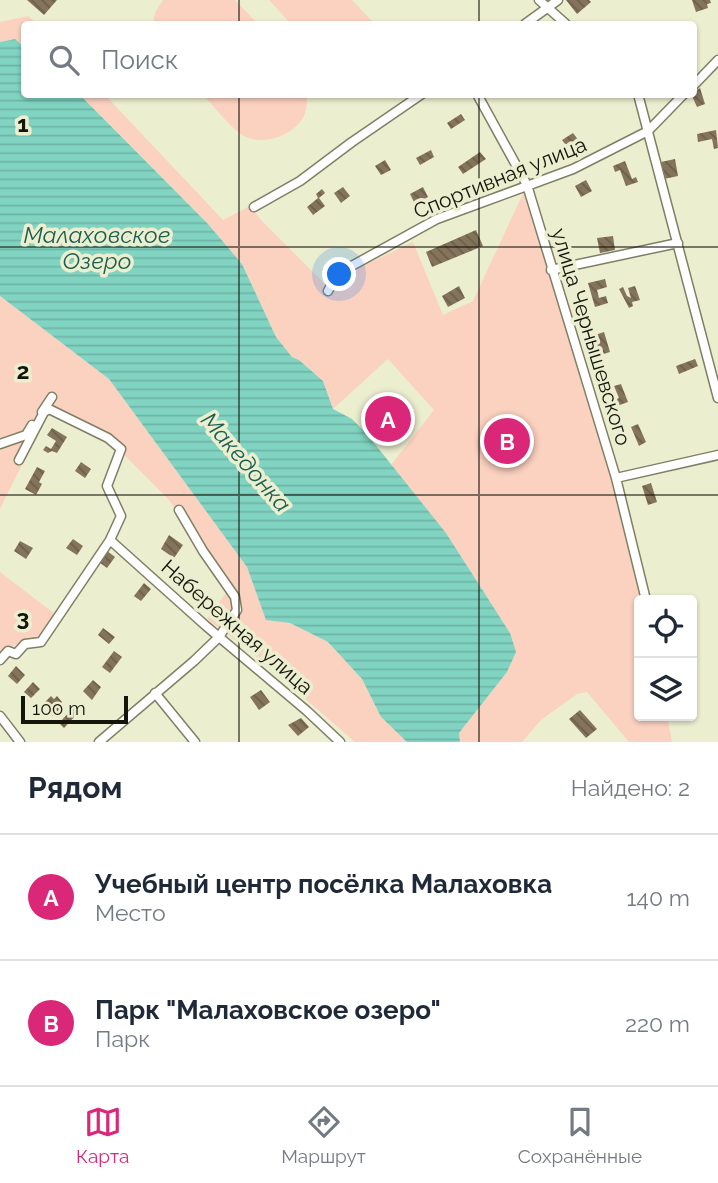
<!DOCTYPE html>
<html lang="ru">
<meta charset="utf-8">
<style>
:root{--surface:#fff;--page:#f6f6f7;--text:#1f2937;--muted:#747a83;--line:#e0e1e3;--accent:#db2777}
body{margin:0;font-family:Raleway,sans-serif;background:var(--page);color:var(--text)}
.controls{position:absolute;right:21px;bottom:21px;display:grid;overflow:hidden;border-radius:7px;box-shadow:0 2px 5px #0004}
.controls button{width:63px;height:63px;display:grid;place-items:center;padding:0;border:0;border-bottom:2px solid var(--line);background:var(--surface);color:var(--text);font:35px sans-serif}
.scale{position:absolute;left:21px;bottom:18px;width:107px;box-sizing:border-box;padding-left:7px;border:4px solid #15160b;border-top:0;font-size:19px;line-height:24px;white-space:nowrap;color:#15160b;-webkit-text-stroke:5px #eceed0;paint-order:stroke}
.you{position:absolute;left:340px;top:275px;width:24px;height:24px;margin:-18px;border:5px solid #fff;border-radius:50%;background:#1a73e8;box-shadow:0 0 0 10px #1a73e833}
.badge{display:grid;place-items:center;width:46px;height:46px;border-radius:50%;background:var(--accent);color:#fff;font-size:23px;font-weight:700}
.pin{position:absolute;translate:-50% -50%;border:4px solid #fff;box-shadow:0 2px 7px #0006}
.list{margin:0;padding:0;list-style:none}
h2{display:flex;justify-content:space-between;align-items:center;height:91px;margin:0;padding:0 28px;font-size:30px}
h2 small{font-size:23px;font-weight:400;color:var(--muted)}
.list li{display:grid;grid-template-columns:46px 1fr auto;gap:21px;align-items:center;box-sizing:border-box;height:126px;padding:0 28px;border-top:2px solid var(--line)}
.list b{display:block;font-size:26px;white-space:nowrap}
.list p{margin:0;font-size:23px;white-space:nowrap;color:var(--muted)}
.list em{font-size:23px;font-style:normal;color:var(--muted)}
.icon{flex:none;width:38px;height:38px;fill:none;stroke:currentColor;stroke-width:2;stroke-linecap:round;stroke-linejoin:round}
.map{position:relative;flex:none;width:718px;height:742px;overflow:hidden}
.search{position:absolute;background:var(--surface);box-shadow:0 2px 5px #0004;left:21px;right:21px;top:21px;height:77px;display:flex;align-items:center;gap:18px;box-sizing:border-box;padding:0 24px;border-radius:7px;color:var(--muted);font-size:26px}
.sheet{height:343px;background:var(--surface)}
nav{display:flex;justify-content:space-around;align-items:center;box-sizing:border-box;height:98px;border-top:2px solid var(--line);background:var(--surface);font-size:19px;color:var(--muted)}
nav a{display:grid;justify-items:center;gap:4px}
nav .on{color:var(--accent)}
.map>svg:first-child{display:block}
</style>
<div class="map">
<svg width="718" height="742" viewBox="0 0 718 742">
<defs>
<pattern id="water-rules" width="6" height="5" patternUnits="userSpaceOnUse" patternTransform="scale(1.75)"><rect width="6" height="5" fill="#82d4c2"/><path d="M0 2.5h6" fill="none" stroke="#6fb5a5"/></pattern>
<pattern id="building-back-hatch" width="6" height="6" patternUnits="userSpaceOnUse" patternTransform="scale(1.75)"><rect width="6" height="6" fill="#85745c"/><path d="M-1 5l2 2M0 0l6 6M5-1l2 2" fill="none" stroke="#6c5e4a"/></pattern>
</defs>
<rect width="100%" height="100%" fill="#eceed0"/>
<!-- park -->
<path fill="#fbd1c0" d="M163,0h72l23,24h-105l2,-11z
M269,0h83l23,24h-84z
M28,16l9,8h-13v23l-9,-8 -15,3v-20z
M80,95h25l118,125 27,-14 11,14 61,61 6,10 22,-19 63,-30 30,73 30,-14 54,-116 121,415h-9v116h28l5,26h-43l-42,-50 -10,2 -36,26 -19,22h-62l-1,-9 48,-61 3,-39 -64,-100 -55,-68 43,-55 -46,-51 -55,50 -10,-28 -24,-21 -7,-3 -16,-20 -34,-73 -34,-40z
M203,95h104c0,7 0,14 -3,21 -10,20 -44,32 -63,18 -14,-10 -26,-27 -38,-39z
M0,296l109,83 138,188 19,52 24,4 38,19 34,37 19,38 26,25h-52l-104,-90 -44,-33 23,-32 -61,-87 -52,-52 -70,-34 -47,95z
M0,572l55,42 -15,23 -37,12 -3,4z"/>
<!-- water -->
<path fill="url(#water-rules)" d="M15,39l9,8v47l56,1 128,129 34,40 34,73 16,20 7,3 24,21 10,28 19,10 14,14 80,100 64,100 6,19 -9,20 -48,61 1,9h-53l-26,-25 -19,-38 -34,-37 -38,-19 -24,-3 -19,-53 -138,-188 -109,-83v-254z"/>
<!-- building -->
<path fill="url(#building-back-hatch)" d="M27,0h30l-13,15z
M566,0h23l2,2 -14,12z
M692,0h18l1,3 -4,1 1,4 -12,4z
M700,88l5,16 -8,3 -6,-13z
M461,114l4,6 -14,9 -4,-6z
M716,130l2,18 -4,1 -2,-10 -14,3 -1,-8z
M573,133l6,8 -10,8 -7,-9z
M431,150l3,7 -14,8 -4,-7z
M480,152l6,7 -23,15 -5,-7z
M675,159l3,17 -14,3 -3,-17z
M385,160l6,10 -10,5 -6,-9z
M625,161l7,18 4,-2 2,5 -12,4 -6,-16 -5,2 -2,-6z
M586,180l6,11 -11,6 -6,-11z
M343,187l7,9 -9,7 -7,-10z
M423,187l5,10 -13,7 -5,-10z
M322,189l3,4 -6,5 6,8 -12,9 -6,-8 11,-9 -2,-4z
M476,230l7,16 -51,21 -6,-15z
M613,236l2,14 -15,3 -3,-15z
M605,279l2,8 -10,3 2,8 7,-2 2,7 -13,4 -7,-24z
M459,286l6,12 -17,9 -6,-11z
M635,286l5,14 -8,2 1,4 -4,2 -10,-19 4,-2 4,9 4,2 -3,-10z
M604,332l6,20 -10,3 -5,-20z
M695,359l3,7 -19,8 -3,-8z
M621,384l7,18 -11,4 -3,-6 5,-2 -5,-12z
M380,403l22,26 -7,6 -22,-26z
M638,424l8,18 -7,4 -8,-19z
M52,428l15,9 -10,16 -5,-2 -4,2 -5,-3 3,-4 5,3 5,-8 -9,-6z
M81,462l10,7 -6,9 -10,-7z
M37,467l8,4 -6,11 3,2 -6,11 -11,-6z
M651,483l6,19 -9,3 -6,-19z
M169,535l14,10 -9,13 -13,-9z
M73,539l10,7 -6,9 -11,-7z
M20,541l13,7 -7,11 -12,-8z
M107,551l8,6 -8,11 -8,-6z
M144,583l7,6 -10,12 -7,-5z
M103,628l12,9 -6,7 -11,-9z
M114,651l8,6 -12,16 -8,-6z
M16,666l9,9 -8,9 -9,-8z
M93,680l8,7 -9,13 -9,-9z
M33,682l7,7 -9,9 -7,-6z
M261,690l9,12 -11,8 -9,-13z
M51,696l3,3 3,-3 5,6 -2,2 2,3 -9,9 -5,-4 3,-4 -6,-6z
M74,707l5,5 -15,16 -5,-5z
M580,710l17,19 -11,9 -17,-19z
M301,718l8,9 -11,9 -10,-11z"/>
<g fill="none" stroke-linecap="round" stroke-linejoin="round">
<!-- minor casing -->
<g stroke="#7e7f64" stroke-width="11">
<path id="minor" d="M539,0l27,24
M525,24l33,-24
M694,85l24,-25
M477,94l50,91 89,293 30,122
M638,94l80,304
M254,207l46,-26 52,-39 70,-48
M551,270l127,-27
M328,291l7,-13 13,-10 89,-49 136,-50 75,-38 36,-37
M42,412l10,-15
M0,444l26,-9 6,-10
M616,478l102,-23
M110,540l96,86 101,85 33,31
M0,660l8,-9 8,3 9,-10 16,-2 69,-102 11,-24 -14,-30 14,-37 -13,-11 -59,-29 -5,3 -25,48
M155,693l40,49
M0,716l20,26
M99,742l95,-81 25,-24 18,-27 -2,-13 -32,-46 -24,-41"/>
</g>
<!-- minor -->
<use href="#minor" stroke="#fff" stroke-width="8"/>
</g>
<!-- grid -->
<path fill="none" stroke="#15160b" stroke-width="2" stroke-opacity="0.55" d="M239,0v24M479,0v24M239,94v648M479,94v648M0,247h718M0,495h718"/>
<g text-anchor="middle" stroke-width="7" stroke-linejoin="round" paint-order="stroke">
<!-- street labels -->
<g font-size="21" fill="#15160b" stroke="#eceed0">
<text transform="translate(500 178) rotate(-22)" y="7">Спортивная улица</text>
<text transform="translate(591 337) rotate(73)" y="7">улица Чернышевского</text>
<text transform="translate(237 627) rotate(41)" y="7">Набережная улица</text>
</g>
<!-- water labels -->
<g font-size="23" font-style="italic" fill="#1b5e52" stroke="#eceed0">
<text x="97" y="243">Малаховское<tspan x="97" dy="26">Озеро</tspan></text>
<text transform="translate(246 462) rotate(49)" y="8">Македонка</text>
</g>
</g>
<g font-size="23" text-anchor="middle" font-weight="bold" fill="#15160b" stroke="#eceed0" stroke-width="7" stroke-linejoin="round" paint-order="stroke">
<text x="23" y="132">1</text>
<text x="23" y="379">2</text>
<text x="23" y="626">3</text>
</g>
</svg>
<div class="controls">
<button><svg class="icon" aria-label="locate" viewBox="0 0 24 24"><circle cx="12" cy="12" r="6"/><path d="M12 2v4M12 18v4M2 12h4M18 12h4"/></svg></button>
<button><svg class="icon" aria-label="layers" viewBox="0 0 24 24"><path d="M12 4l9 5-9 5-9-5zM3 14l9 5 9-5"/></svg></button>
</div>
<div class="scale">100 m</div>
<div class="you"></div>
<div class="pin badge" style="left:388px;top:419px">A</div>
<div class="pin badge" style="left:507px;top:441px">B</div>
<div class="search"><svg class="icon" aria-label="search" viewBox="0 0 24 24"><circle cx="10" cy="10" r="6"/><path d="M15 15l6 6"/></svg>Поиск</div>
</div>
<section class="sheet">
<h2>Рядом<small>Найдено: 2</small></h2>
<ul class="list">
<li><span class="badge">A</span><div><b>Учебный центр посёлка Малаховка</b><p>Место</p></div><em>140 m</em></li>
<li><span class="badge">B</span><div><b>Парк &quot;Малаховское озеро&quot;</b><p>Парк</p></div><em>220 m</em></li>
</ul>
</section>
<nav>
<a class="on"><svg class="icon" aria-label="map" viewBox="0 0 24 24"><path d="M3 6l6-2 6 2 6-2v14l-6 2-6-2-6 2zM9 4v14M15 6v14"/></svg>Карта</a>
<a><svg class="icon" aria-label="directions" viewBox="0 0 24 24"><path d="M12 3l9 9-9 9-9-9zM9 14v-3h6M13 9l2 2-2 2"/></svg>Маршрут</a>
<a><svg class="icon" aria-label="saved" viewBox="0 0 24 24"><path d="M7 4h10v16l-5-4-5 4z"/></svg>Сохранённые</a>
</nav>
